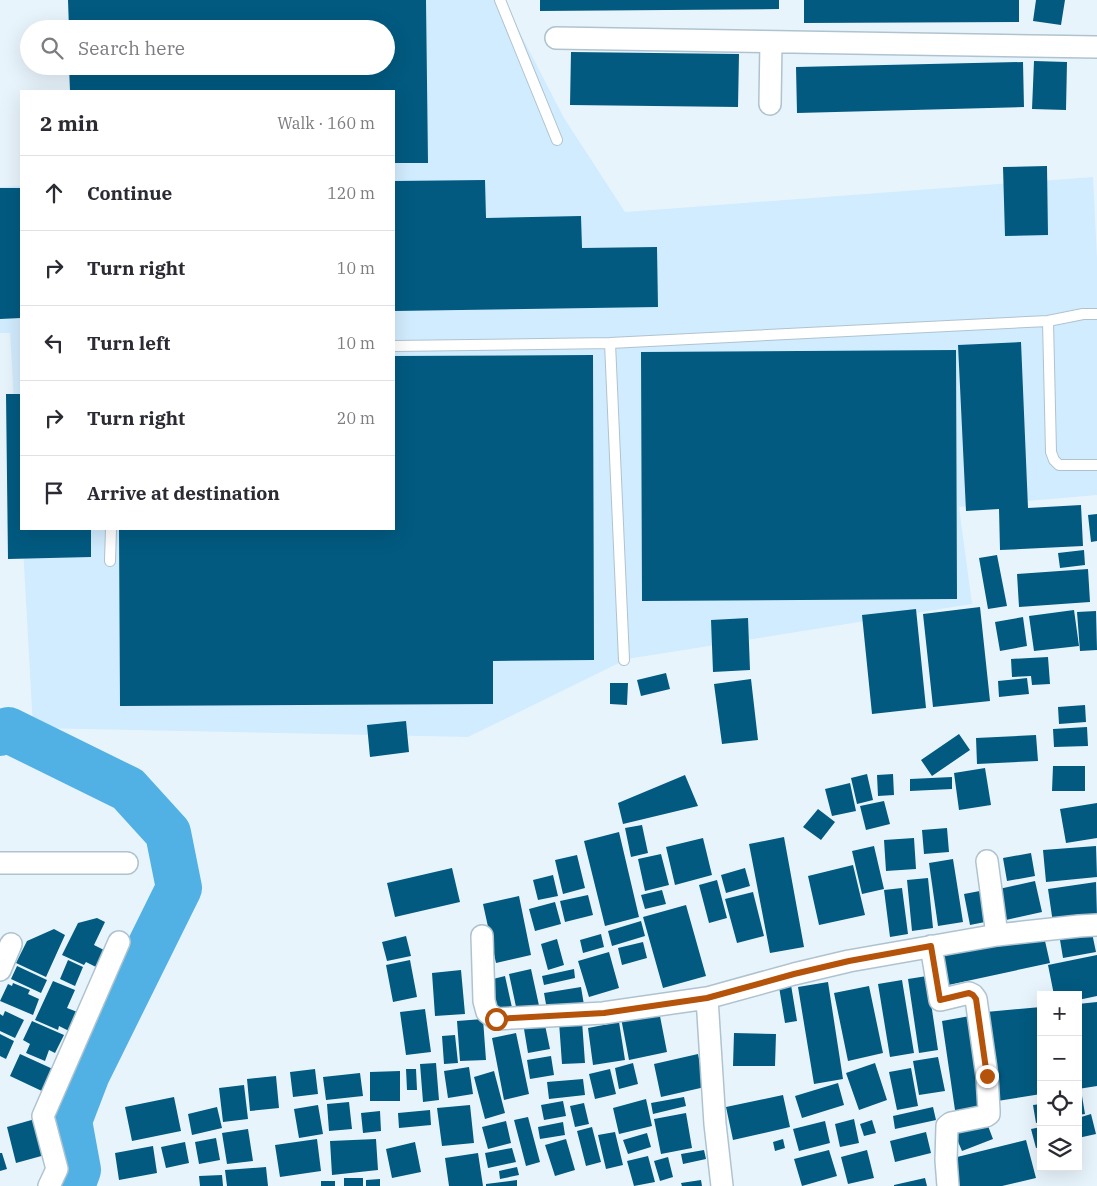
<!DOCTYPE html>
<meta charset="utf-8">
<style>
:root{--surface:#fff;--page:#f7f7f7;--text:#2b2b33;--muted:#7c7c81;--line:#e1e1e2}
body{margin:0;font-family:"IBM Plex Serif",serif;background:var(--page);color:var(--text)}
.controls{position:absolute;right:15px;bottom:15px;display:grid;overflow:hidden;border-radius:0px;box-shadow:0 5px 20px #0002}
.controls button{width:45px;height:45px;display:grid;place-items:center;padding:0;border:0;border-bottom:1px solid var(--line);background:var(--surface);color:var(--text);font:25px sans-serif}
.stop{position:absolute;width:15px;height:15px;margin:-11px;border:4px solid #b45309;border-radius:50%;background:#fff}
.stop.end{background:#b45309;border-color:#fff;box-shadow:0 1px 5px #0008}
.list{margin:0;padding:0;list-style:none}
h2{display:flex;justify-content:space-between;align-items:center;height:65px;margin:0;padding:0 20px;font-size:21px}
h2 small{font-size:16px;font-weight:400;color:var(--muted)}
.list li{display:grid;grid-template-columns:32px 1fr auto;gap:15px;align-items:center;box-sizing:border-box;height:75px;padding:0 20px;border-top:1px solid var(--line)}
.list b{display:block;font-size:19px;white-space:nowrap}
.list em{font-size:16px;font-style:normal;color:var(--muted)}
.icon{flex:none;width:28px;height:28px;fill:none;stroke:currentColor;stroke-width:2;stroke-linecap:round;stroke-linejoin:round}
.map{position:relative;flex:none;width:1097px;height:1186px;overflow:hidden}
.search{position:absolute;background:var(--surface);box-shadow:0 5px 20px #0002;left:20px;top:20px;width:375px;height:55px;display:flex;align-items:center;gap:12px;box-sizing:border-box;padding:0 18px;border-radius:28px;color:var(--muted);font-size:19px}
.panel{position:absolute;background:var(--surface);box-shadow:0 5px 20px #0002;left:20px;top:90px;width:375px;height:440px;border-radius:0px}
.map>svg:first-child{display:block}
</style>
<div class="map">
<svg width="1097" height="1186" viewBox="0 0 1097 1186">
<rect width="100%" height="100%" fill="#e8f4fc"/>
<!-- built -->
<path fill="#d1ecfe" d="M70,0h433l61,118 61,94 468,-35 4,81v237l-138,12 13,97 -345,55 -159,78 -435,-9 -11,-199h372v-438h-324v-25h316v-37z
M21,186v338l-11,-191h-10v-146z"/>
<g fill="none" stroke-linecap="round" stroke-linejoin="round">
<!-- river -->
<path stroke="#51b1e5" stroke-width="46" d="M0,733l8,-3 120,59 40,44 11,55 -92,186 -18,47 9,49 -6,16"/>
</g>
<!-- building -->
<path fill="#025a80" d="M68,0h358l2,163h-34v-72h-324l-1,-25h317v-37h-317z
M540,0h239v9l-239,2z
M804,0h215v22l-215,1z
M1036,0h29l-4,25 -28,-4z
M571,52l168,2 -1,53 -168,-2z
M1034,61l33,1 -1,48 -34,-1z
M1023,62l1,45 -227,6 -1,-46z
M1047,166l1,69 -43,1 -2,-69z
M485,180l1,38 95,-2 1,32 75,-1 1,60 -264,4v-130z
M0,188h21v130l-21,1z
M1021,342l7,166 53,-3 2,41 -83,4 -1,-41 -33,2 -8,-166z
M956,350l1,249 -315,2 -1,-249z
M593,355l1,305 -101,1v43l-373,2 -1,-177h275v-173z
M6,394h15v135h70v28l-83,2z
M1097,514v27l-6,1 -3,-27z
M1084,550l1,15 -25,3 -2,-15z
M997,555l10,51 -19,3 -9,-51z
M1088,569l2,33 -71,5 -2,-33z
M980,607l10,94 -57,6 -10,-93z
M916,609l10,99 -54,6 -10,-99z
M1074,610l5,36 -45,5 -5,-35z
M1096,611l1,39 -17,1 -3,-39z
M1023,617l4,29 -27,5 -5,-29z
M748,618l2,52 -37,2 -2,-52z
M1048,657l2,27 -18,1 -1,-9 -19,1 -1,-18z
M666,673l4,16 -29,7 -4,-16z
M1027,678l2,16 -30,3 -1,-16z
M751,679l7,61 -36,4 -8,-60z
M610,683h18l-1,22 -17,-1z
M1085,705l1,17 -27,2 -1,-17z
M406,721l3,31 -39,5 -3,-32z
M1087,727l1,19 -34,1 -1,-18z
M959,734l11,16 -38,26 -11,-16z
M1036,735l2,26 -61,3 -1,-26z
M1053,766h32v25h-33z
M985,768l6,37 -32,5 -5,-37z
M867,774l6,26 -16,4 -6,-26z
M893,774l1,21 -16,1 -1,-21z
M685,775l13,31 -75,18 -5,-21z
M952,777v12l-42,2v-12z
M850,783l6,28 -24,5 -7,-27z
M884,801l6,23 -24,6 -6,-24z
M1097,803v35l-31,5 -6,-34z
M818,809l17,13 -14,18 -18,-13z
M642,825l6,28 -17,4 -6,-29z
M947,828l2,24 -25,2 -2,-24z
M619,832l20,85 -34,9 -21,-85z
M784,837l20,110 -34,6 -21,-109z
M703,838l9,37 -37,10 -9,-38z
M914,838l2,31 -30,2 -2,-31z
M874,846l10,43 -22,5 -10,-43z
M1096,846l1,31 -51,5 -3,-32z
M1031,853l4,23 -28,5 -4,-23z
M661,854l8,31 -24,6 -7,-32z
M577,855l8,33 -22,6 -8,-34z
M953,859l10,63 -25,4 -9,-63z
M853,865l12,50 -46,10 -11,-49z
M452,868l8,34 -65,15 -8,-34z
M745,868l5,18 -24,7 -5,-18z
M553,875l5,21 -20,4 -5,-20z
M928,878l5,50 -21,3 -5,-51z
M717,880l10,38 -18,5 -10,-38z
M1035,881l7,31 -36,8 -7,-31z
M1096,882l1,34 -44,7 -5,-34z
M902,888l6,46 -18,3 -6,-47z
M662,890l4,14 -21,5 -4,-14z
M985,890l5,31 -20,4 -6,-31z
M753,892l11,44 -27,7 -12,-44z
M588,895l5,20 -28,7 -5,-21z
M519,896l12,59 -35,8 -13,-59z
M555,902l6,22 -26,7 -6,-22z
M686,905l20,71 -43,12 -20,-71z
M97,918l8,4 -11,23 10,5 -8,17 -10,-5 -2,3 -22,-10 16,-32z
M641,921l4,15 -33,10 -4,-15z
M54,929l11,6 -19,42 -30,-14 11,-22z
M1043,932l7,31 -111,24 -6,-31z
M1092,933l4,19 -33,6 -3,-18z
M601,934l3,13 -21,6 -3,-13z
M406,936l5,20 -24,5 -5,-19z
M557,939l7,26 -16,5 -7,-26z
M643,942l4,16 -25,7 -4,-17z
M609,952l10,36 -30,9 -11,-36z
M1097,955v41l-19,4v-5h-24l-6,-30z
M68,960l15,7 -8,19 -15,-7z
M410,960l7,37 -24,5 -7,-37z
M17,966l30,14 -6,13 -30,-14z
M531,969l9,41 -22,6 -9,-42z
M574,969l1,9 -31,7 -2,-9z
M461,970l4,44 -30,2 -3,-43z
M505,976l8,36 -15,3 -9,-35z
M927,976l11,74 -19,3 -11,-74z
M902,980l12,73 -24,4 -12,-73z
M53,981l22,9 -8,18 13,5 -9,19 -12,-6 -1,4 -23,-10z
M828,982l15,97 -29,5 -16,-97z
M13,983l17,7 -2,4 11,5 -6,16 -33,-14 8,-17 4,2z
M791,985l6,36 -12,2 -6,-36z
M869,986l14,67 -35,8 -14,-68z
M581,987l3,18 -37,5 -3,-17z
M1097,1002v84l-19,3v-85z
M1041,1007v87l-50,8 -5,-90z
M425,1009l6,43 -25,3 -6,-43z
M5,1011l19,9 -9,18 -15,-7v-17l3,2z
M659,1011l8,41 -38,8 -8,-42z
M970,1016l14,96 -28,5 -14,-96z
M483,1019l3,41 -26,1 -3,-40z
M32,1021l32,14 -9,18 -6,-3 -4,11 -19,-8 4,-9 -7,-4z
M582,1021l3,42 -23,1 -3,-42z
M619,1022l6,38 -32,5 -5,-37z
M545,1025l5,24 -22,4 -4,-24z
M516,1033l13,61 -25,6 -12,-62z
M734,1033l42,1 -1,32h-42z
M0,1034l14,7 -8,18 -6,-3z
M455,1035l3,28 -14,1 -2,-28z
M20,1054l35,16 -11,22 -34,-16z
M698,1054l7,33 -44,10 -7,-33z
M551,1056l3,19 -24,4 -3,-19z
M938,1057l7,34 -26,4 -6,-34z
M436,1063l3,37 -16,2 -3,-38z
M633,1063l5,21 -19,5 -4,-21z
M875,1063l12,37 -28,10 -13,-37z
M469,1067l4,27 -25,4 -4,-27z
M911,1068l7,38 -21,4 -8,-38z
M315,1069l3,25 -25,3 -3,-25z
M406,1069h10l1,21h-10z
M610,1069l6,25 -21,5 -6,-25z
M400,1071v30h-30v-29z
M494,1071l11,42 -20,6 -11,-42z
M360,1073l3,23 -37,4 -3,-23z
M276,1076l3,32 -29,3 -3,-32z
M583,1079l2,16 -36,4 -2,-17z
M838,1083l6,22 -42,13 -7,-22z
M244,1085l4,34 -25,3 -4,-34z
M783,1095l7,32 -57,13 -7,-33z
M1082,1096l3,18 -7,1v-18z
M174,1097l7,34 -49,10 -7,-34z
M684,1097l2,9 -33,8 -2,-11z
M646,1099l6,27 -33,8 -6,-26z
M563,1101l3,15 -22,4 -3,-15z
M349,1102l3,27 -23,2 -2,-27z
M584,1103l5,21 -14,3 -5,-21z
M1041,1104v18l-5,1 -3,-18z
M318,1105l5,29 -24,4 -5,-29z
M470,1105l4,38 -32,3 -5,-38z
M217,1107l5,21 -30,7 -4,-21z
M933,1107l3,13 -41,9 -2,-13z
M430,1110l1,15 -32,3 -1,-15z
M380,1111l1,20 -18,2 -2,-20z
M686,1113l6,35 -31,6 -7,-35z
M1091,1114l5,20 -18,4v-20z
M528,1117l12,45 -14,4 -12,-46z
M985,1118l8,21 -31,12 -9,-21z
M35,1119l10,36 -29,8 -9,-36z
M854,1119l5,24 -19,4 -5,-23z
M872,1120l4,13 -12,3 -4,-12z
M506,1121l5,22 -23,6 -6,-22z
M825,1121l5,22 -31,8 -6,-22z
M563,1122l2,13 -25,4 -2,-12z
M592,1127l9,35 -15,4 -9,-35z
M1041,1127v20l-5,1 -5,-19z
M248,1129l5,32 -26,3 -5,-31z
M615,1132l8,33 -17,4 -8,-34z
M926,1132l5,21 -36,9 -5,-21z
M647,1133l4,14 -23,7 -5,-14z
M216,1138l4,22 -21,4 -4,-22z
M317,1139l4,32 -41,6 -5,-32z
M376,1139l2,31 -46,5 -2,-34z
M566,1139l9,31 -20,6 -10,-31z
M783,1139l2,9 -10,3 -2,-9z
M1026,1140l10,38 -34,8h-47l-6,-27z
M185,1142l4,21 -23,5 -5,-21z
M415,1142l6,30 -29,6 -6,-29z
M153,1146l4,27 -38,7 -4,-27z
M512,1148l4,14 -28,6 -3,-15z
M704,1150l2,9 -23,5 -2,-10z
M829,1150l8,26 -35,10 -8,-27z
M867,1150l7,28 -26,6 -7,-27z
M0,1153h2l5,16 -7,2z
M478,1153l5,33h-34l-4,-28z
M648,1156l7,26 -21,4 -7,-25z
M668,1157l5,20 -13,4 -6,-20z
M266,1167l2,19h-41l-2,-16z
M517,1167l2,8 -19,4 -1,-8z
M222,1175l1,11h-23l-1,-10z
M344,1178h19v8h-19z
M925,1178l2,8h-33v-1z
M380,1179v7h-14v-6z
M517,1180v6h-31v-2z
M701,1180l1,6h-20l-1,-3z
M321,1181h14v5h-14z"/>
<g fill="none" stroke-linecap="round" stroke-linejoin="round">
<!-- service casing -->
<g stroke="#afc3cf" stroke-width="12">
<path id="service" d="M500,0l57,140
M1048,321l3,131 3,8 5,5h38
M610,343l14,317
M394,346l216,-3 438,-22 35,-7h14
M110,561l1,-32"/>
</g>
<!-- minor casing -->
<g stroke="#afc3cf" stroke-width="24">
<path id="minor" d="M556,38l541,9
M770,104l1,-62
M987,861l10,74
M0,863h127
M482,936l2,65 3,11 9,7 107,-6 104,-15 87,-24 55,-13 148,-26 82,-9 18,-1
M931,946l9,54 29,-7 4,2 3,4 11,77 2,34v4l-3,2 -35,7 -4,3 -1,34 2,26
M0,970l11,-26
M707,998l8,126 7,62
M49,1186l8,-17 -14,-53 76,-174"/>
</g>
<!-- service -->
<use href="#service" stroke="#fff" stroke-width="10"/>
<!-- minor -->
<use href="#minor" stroke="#fff" stroke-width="21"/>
</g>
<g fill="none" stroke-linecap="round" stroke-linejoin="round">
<!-- route -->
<path stroke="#b45309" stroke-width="6" d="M496,1019l108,-6 103,-15 87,-24 55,-13 82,-15 9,54 29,-7 4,2 3,4 11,77"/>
</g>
</svg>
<div class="controls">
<button>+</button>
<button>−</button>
<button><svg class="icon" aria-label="locate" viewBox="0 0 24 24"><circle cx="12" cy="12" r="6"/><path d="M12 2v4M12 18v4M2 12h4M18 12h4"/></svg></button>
<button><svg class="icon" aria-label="layers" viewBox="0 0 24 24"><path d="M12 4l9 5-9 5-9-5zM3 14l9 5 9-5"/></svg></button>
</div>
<div class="stop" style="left:496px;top:1019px"></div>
<div class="stop end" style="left:987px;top:1076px"></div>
<div class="search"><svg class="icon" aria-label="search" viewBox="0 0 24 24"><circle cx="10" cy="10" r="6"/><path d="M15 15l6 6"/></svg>Search here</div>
<section class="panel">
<h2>2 min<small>Walk · 160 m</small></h2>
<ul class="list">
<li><svg class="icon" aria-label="ahead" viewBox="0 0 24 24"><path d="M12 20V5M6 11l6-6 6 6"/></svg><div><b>Continue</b></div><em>120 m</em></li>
<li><svg class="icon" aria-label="right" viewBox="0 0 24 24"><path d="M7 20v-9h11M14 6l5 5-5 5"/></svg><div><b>Turn right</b></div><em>10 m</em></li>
<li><svg class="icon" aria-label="left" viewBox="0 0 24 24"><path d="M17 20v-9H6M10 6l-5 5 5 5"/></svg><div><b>Turn left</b></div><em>10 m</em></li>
<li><svg class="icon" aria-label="right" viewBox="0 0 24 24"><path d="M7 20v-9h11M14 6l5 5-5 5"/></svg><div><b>Turn right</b></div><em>20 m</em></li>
<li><svg class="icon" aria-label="arrive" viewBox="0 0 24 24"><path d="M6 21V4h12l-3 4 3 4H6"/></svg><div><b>Arrive at destination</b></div></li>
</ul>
</section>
</div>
